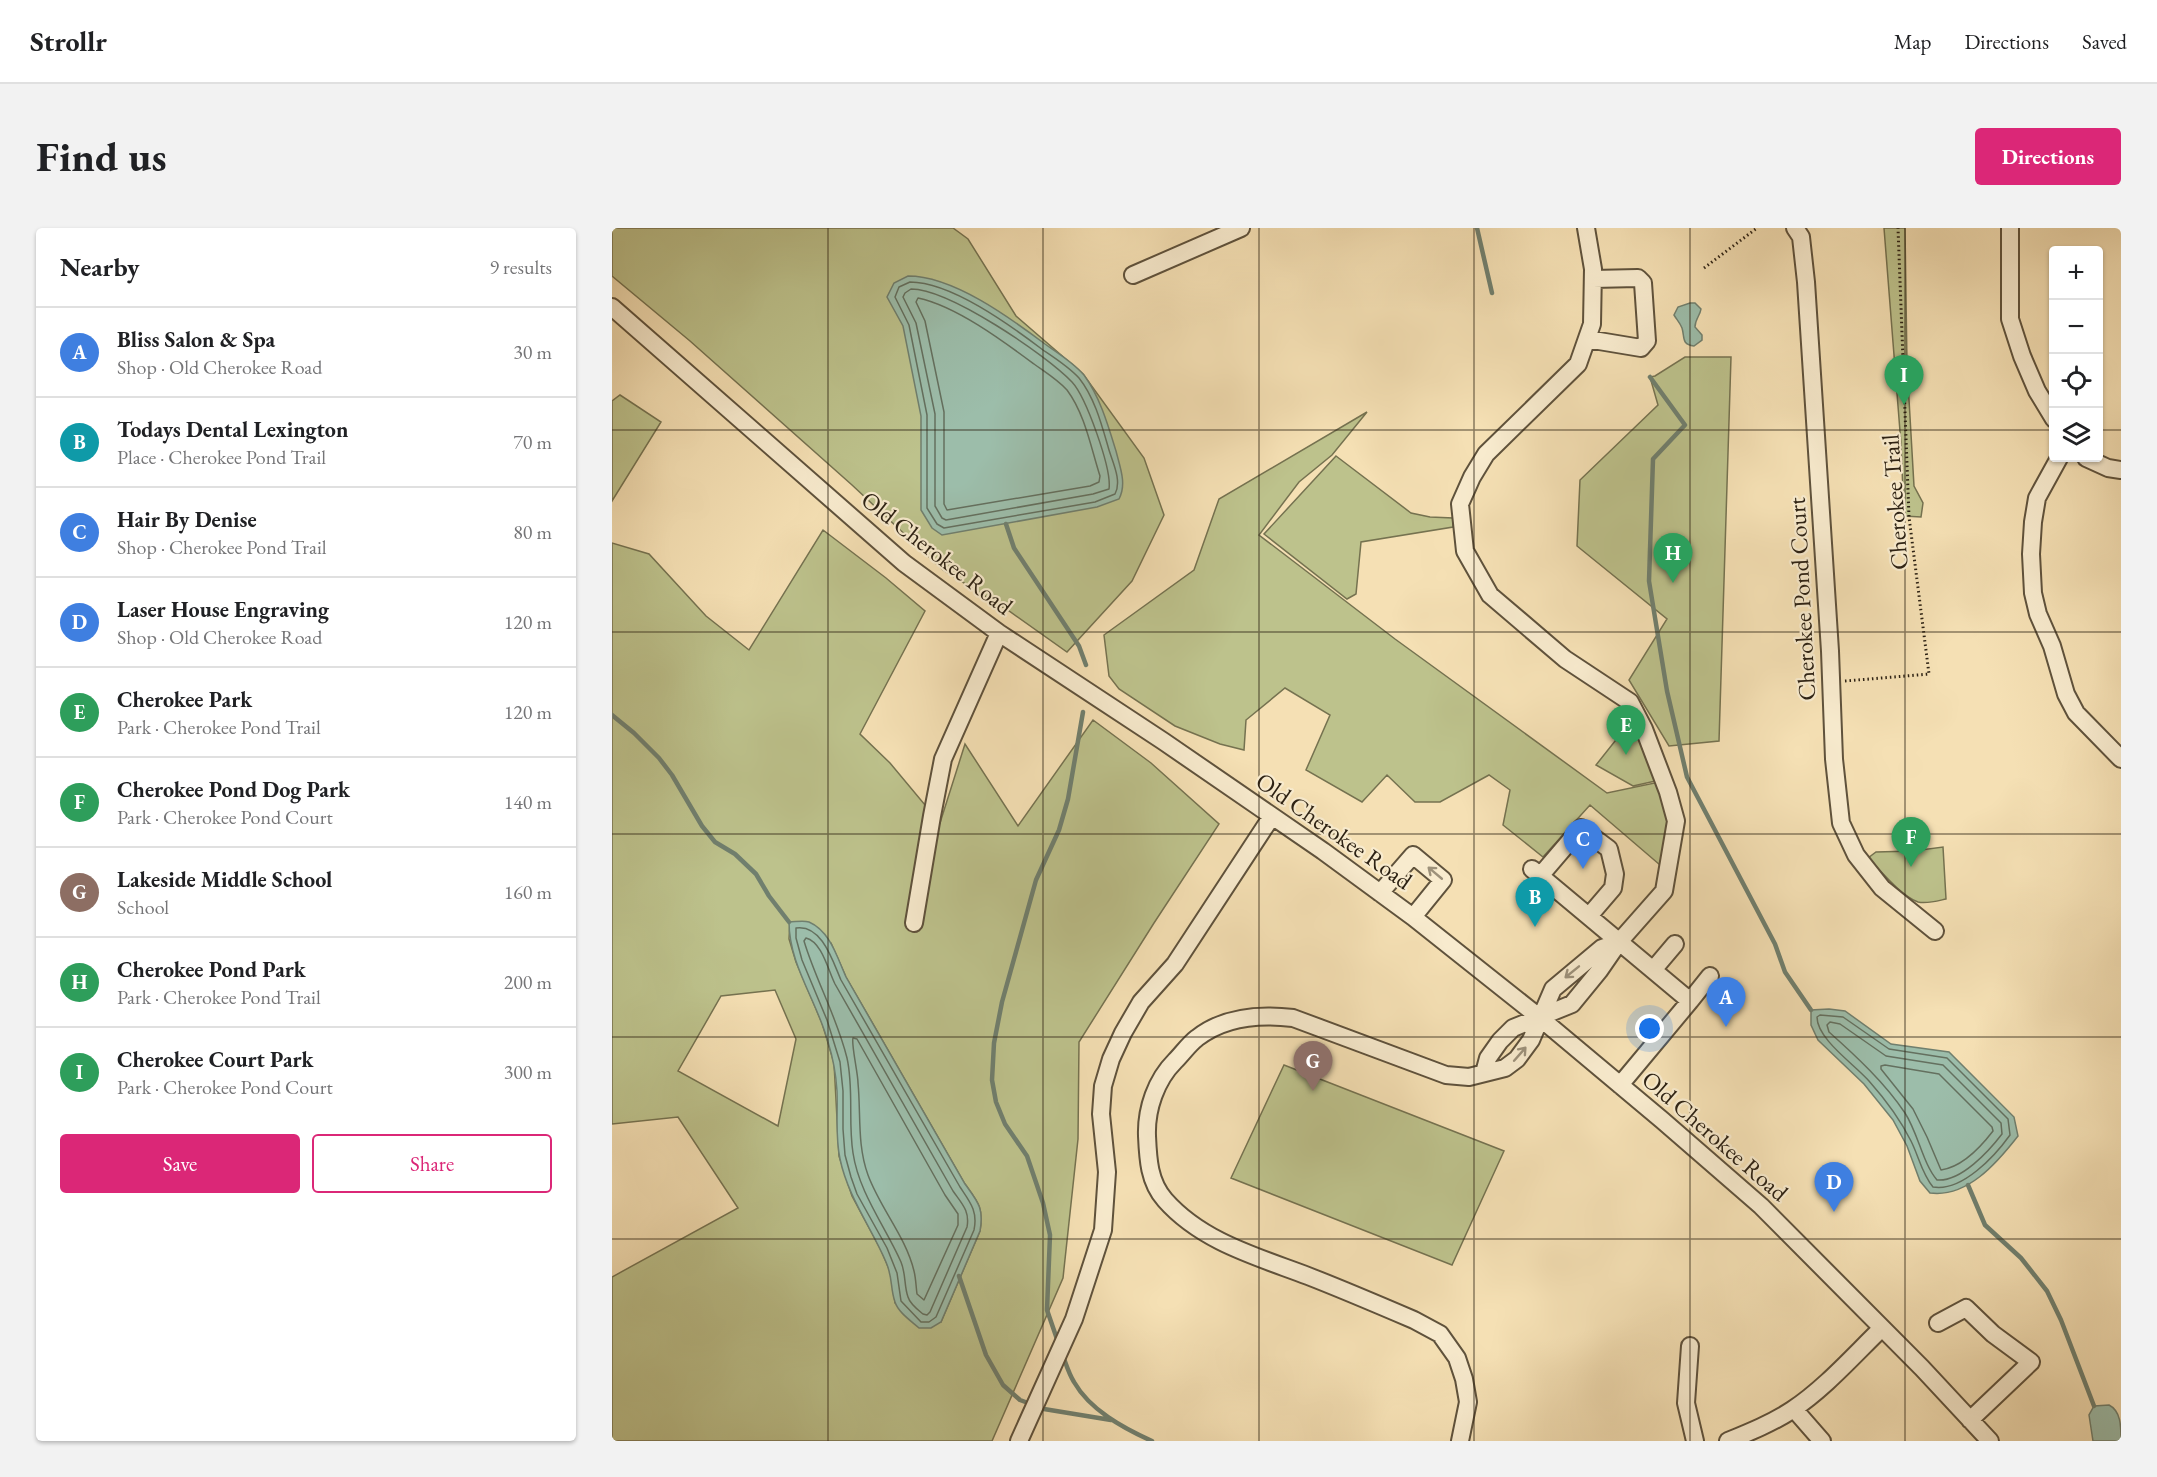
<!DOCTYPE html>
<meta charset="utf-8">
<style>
:root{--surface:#fff;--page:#f2f2f2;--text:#202124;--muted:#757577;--line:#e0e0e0;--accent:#db2777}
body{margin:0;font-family:"EB Garamond",serif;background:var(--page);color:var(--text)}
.controls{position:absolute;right:18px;top:18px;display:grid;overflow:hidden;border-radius:6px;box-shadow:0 2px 4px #0004}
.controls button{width:54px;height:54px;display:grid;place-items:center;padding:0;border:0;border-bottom:2px solid var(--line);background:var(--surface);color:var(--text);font:30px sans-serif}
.you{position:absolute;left:1038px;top:801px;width:21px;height:21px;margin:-15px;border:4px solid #fff;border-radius:50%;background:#1a73e8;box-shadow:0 0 0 9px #1a73e833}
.badge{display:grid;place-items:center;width:39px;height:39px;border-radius:50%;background:var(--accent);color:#fff;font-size:20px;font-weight:700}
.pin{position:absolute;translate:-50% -50px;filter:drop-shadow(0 2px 3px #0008)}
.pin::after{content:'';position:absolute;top:32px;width:21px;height:18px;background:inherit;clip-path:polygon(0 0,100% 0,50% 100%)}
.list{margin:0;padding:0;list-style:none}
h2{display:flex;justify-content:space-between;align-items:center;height:78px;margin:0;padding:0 24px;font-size:26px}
h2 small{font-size:20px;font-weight:400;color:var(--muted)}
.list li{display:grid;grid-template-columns:39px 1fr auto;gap:18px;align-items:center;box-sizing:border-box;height:90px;padding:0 24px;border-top:2px solid var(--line)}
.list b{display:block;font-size:22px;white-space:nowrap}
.list p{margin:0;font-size:20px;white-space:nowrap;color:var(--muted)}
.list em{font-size:20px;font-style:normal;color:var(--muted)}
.actions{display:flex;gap:12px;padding:18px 24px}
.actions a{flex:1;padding:14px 0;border:2px solid var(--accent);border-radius:6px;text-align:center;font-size:21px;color:var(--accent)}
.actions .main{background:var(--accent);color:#fff}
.icon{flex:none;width:33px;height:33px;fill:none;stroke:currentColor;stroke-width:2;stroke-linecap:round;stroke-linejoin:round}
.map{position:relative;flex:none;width:1509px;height:1213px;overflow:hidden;border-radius:6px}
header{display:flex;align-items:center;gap:36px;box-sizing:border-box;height:84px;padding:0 30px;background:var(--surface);border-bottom:2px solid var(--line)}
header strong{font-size:28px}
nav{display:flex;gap:33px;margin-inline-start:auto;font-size:21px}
.intro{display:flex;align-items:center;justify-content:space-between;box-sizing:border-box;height:144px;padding:0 36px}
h1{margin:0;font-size:42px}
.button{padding:15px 27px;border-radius:6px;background:var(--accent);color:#fff;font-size:21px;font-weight:700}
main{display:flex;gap:36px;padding:0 36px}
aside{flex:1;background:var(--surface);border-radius:6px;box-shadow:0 2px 4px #0004}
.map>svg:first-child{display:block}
</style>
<header>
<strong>Strollr</strong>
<nav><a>Map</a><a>Directions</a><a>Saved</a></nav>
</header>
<div class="intro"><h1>Find us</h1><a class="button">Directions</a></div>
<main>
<aside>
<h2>Nearby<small>9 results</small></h2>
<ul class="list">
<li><span class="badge" style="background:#3f7fe0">A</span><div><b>Bliss Salon &amp; Spa</b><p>Shop · Old Cherokee Road</p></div><em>30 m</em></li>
<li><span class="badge" style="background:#0f9aa8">B</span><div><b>Todays Dental Lexington</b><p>Place · Cherokee Pond Trail</p></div><em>70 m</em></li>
<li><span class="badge" style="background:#3f7fe0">C</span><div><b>Hair By Denise</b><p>Shop · Cherokee Pond Trail</p></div><em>80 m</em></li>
<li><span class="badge" style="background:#3f7fe0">D</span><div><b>Laser House Engraving</b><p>Shop · Old Cherokee Road</p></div><em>120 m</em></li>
<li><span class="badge" style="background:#2e9e5b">E</span><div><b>Cherokee Park</b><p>Park · Cherokee Pond Trail</p></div><em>120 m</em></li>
<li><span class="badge" style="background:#2e9e5b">F</span><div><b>Cherokee Pond Dog Park</b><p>Park · Cherokee Pond Court</p></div><em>140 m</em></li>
<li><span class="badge" style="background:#8d6e63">G</span><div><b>Lakeside Middle School</b><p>School</p></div><em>160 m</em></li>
<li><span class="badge" style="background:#2e9e5b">H</span><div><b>Cherokee Pond Park</b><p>Park · Cherokee Pond Trail</p></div><em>200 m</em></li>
<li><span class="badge" style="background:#2e9e5b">I</span><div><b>Cherokee Court Park</b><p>Park · Cherokee Pond Court</p></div><em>300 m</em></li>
</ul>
<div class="actions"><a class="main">Save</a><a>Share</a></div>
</aside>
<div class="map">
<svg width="1509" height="1213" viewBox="0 0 1509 1213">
<rect width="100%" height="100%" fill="#f5e0b4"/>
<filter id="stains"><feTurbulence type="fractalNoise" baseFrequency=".00333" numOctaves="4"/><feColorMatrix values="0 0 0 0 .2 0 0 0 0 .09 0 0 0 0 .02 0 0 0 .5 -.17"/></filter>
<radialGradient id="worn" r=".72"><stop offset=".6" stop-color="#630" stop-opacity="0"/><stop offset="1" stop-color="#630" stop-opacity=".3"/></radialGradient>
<!-- green -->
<path fill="#bdc28c" stroke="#757250" stroke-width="1.5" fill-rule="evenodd" d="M0,0h341l15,11 48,77 67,58 61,84 20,57 -32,66 -65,71 -58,-41 -66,-41 -91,-85 -162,-144 -78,-65z
M1272,0h21l2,137 7,121 9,17 -2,14 -17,-1 -3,-72z
M1073,129h46l-12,384 -50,5 -40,-66 38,-61 -90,-73 3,-66 78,-75 -8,-28 5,-1z
M8,167l41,27 -49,79v-100z
M755,184l-35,43 -33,27 -40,53 136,104 212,154 57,-12 4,11 -1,79 -77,-66 -47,52 -40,-32 7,-35 -21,-15 -49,27h-25l-28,-27 -25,27 -56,-32 24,-55 -45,-27 -39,32 -2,30 -24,-6 -45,-18 -56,-37 -10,-13 -5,-41 90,-65 25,-71z
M724,228l75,57 19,4 23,1v9l-92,15 -5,52 -9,5 -83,-65z
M211,302l63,48 39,33 -65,123 30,29 50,60 25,-79 53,82 75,-106 58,43 68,61 -65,99 -75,119 -1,97 -15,139 -71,163h-380v-164l126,-69 -60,-91 -66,7v-581l37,11 57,62 43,34zM178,694l41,21 15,34 119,207c13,18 19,24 15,47l-39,91 -46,-19 -3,-27 -11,-26 -29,-54 -13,-40 -5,-93 -12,-40 -26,-61 -7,-23zM163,762l21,49 -18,87 -100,-55 43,-75z
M1019,493l29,59 -27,6 -37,-21z
M1331,619l3,52c-9,2 -19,5 -28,3 -17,-6 -38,-32 -50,-44l8,-6 37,-1z
M672,837l220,86 -52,114 -221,-87z"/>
<!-- water -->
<path fill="#9cbdaa" stroke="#707f6e" stroke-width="1.5" d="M296,48c45,0 101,41 137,68 13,9 29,19 39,31 16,22 24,50 32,76 4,16 11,33 3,48l-22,8 -155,28 -10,-7 -11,-18v-94l-18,-90 -16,-29 7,-14z
M1078,75h5l6,6c-1,7 -6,10 -6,18l7,8v5l-8,6c-13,-2 -9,-8 -12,-18 -2,-5 -5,-8 -8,-13l4,-8z
M177,694c6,0 14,-2 20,0 21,9 28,35 37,55l119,207c13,18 19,24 15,47l-39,91 -10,6h-12c-8,-7 -21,-16 -24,-26 -5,-14 -2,-24 -9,-40 -15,-35 -38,-65 -46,-103 -5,-23 -2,-45 -3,-68 -1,-17 -4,-33 -9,-49 -11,-41 -39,-77 -39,-120z
M1217,781l16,2 46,33 58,8 65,65 4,19c-21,27 -51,62 -88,57l-10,-12 -13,-35 -14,-26 -29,-36 -46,-44 -7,-15v-15z
M1497,1177c12,6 12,21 12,36h-28l-4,-26 5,-9z"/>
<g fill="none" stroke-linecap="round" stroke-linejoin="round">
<!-- shore -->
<path stroke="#64705f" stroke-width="1.5" d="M298,54c41,0 100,43 133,68 12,8 26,17 36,28 16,20 23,48 30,72 4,13 13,31 6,44l-20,8 -151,26 -7,-4 -10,-16v-93l-18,-90 -14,-28 4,-10z
M299,61c38,0 134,65 161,93 14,15 40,87 37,107l-16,5 -147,26 -4,-2 -7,-12v-92l-19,-91 -13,-26 2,-4z
M306,70c38,8 85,43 116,66 11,8 24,16 33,26 18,24 24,58 33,86l-1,6 -9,4 -143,24 -3,-6v-92l-19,-91 -9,-19z
M184,700c26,-4 37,34 45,52l119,207c10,15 18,24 14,43l-38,87 -7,5h-8l-20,-21 -4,-28 -10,-25 -30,-54 -6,-17 -6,-22 -2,-26v-38l-3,-29 -13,-42 -25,-60 -6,-22z
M194,710c16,4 22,32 29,46l118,207c9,13 17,20 14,36l-37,85 -3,3 -4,-1c-5,-4 -13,-10 -15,-17 -4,-11 -2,-23 -7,-35 -16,-36 -42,-69 -48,-109 -5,-31 1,-64 -6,-95 -10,-41 -31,-77 -43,-117z
M1208,787l23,2 46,32 58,9 61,61 2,16c-15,21 -48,57 -77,52 -11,-13 -14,-30 -22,-46 -11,-22 -26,-42 -42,-60 -15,-17 -52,-42 -52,-64z
M1218,794l10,2 46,32 57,9 58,58 1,11c-13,17 -41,48 -65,46 -14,-16 -19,-47 -32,-67 -20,-30 -49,-57 -76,-81l-2,-7z
M241,810l4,1 88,156 13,19v11l-34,75 -7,-6c-1,-7 -1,-15 -3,-23 -8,-34 -34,-63 -46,-96 -11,-30 -7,-61 -10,-92 0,-10 -7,-39 -5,-45z
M1273,837l54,9 53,53 1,4c-13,17 -31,36 -52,39l-14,-33 -14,-28 -32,-40v-3z"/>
<!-- stream -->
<path stroke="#707f6e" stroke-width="4.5" d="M865,0l15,65
M1038,149l35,48 -32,34 -4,122 18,110 20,86 88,167 10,28 26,38
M394,296l8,24 65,98 7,19
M0,487l22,18 25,25 13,17 30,51 13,16 20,12 21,20 13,22 20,26
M1356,957l17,40 36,33 26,33 14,29 33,86
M347,1048l27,79 17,30 17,15 24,9 67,11
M446,1114l-11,-32 3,-75 -7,-32 -16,-47 -22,-32 -9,-22 -4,-22 2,-37 8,-41 34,-122 23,-50 9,-31 15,-87
M451,1128c3,8 6,18 11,26 16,28 49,46 78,59"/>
<!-- minor casing -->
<g stroke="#5f523c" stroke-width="20">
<path id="minor" d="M1183,0l6,9 5,45 24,369 4,108 7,64 15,32 26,33 53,43
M1398,0v91l12,37 15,35 17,28
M521,47l108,-47
M0,79l292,256 95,70 164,108 160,110 90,66 126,100 123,103 99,86 161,162 68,73
M975,111l54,9 6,-7 -4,-58 -5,-5 -45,1
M1447,230l-22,40 -4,24 -2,32 2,39 5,21 14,32 14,48 10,19 45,46
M1474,230l22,10 13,2
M920,641l158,132 -70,84
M928,648l41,-48 28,21 6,25 -2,14 -24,28
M768,665l33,-38 30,25 -30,37
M302,695l18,-107 11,-57 56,-126
M1041,742l22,-26
M1078,773l20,-25
M872,845l4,-15 12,-17 13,-13 59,-24 27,-33 20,-29 45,-51 12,-70 -8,-29 -24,-63 -14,-27 -65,-43 -75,-64 -25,-44 -5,-47 12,-27 14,-23 92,-90 14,-40 1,-55 -7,-41
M1326,1095l28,-15 27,26 38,28 -61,58
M1078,1118l-4,57 9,38
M1182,1181l28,32
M407,1213l55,-122 29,-89 4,-58 -6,-58 2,-28 8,-27 12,-26 18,-31 34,-38 97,-148
M848,1213l8,-39 -4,-23 -7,-21 -17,-24 -26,-14c-35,-15 -70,-30 -106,-44 -50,-19 -106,-34 -143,-76 -16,-18 -17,-41 -18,-64 -1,-27 9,-56 28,-75 7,-7 14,-17 22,-23 28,-22 63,-24 96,-20l153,57 23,2 36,-9 12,-9 14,-19 22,-51 49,-41 17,-6
M1116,1213c22,-9 44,-18 64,-31 33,-22 61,-54 90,-82"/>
</g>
<!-- path -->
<path stroke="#2d2214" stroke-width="3" stroke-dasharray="1.5 3" stroke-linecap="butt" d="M1092,40l53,-40
M1233,453l84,-7 -20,-157 -11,-289"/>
<!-- minor -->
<use href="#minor" stroke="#f8ebce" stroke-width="16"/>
</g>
<!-- one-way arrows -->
<defs><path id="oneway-shaft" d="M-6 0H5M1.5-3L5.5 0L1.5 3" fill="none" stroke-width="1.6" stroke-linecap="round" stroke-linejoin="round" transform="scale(1.5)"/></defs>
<g stroke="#9d917a">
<use href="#oneway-shaft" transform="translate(823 645) rotate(-140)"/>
<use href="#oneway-shaft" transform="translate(960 744) rotate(141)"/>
<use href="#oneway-shaft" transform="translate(908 826) rotate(-49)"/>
</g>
<!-- grid -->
<path fill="none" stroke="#2d2214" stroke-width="1.5" stroke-opacity="0.55" d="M216,0v1213M431,0v1213M647,0v1213M862,0v1213M1078,0v1213M1293,0v1213M0,202h1442M1486,202h23M0,404h1509M0,606h1509M0,809h1509M0,1011h1509"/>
<g text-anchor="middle" stroke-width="4.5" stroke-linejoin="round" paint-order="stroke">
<!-- street labels -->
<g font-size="24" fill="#2d2214" stroke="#f8ebce">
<text transform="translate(1283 274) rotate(-94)" y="8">Cherokee Trail</text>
<text transform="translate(325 325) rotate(38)" y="8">Old Cherokee Road</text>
<text transform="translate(1190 371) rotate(-93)" y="8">Cherokee Pond Court</text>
<text transform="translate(722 603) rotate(35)" y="8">Old Cherokee Road</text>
<text transform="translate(1103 908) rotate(41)" y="8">Old Cherokee Road</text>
</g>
</g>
<rect width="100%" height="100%" filter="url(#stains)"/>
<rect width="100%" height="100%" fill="url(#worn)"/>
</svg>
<div class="controls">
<button>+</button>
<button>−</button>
<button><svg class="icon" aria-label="locate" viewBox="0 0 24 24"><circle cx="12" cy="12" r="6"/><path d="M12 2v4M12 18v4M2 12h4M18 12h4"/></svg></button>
<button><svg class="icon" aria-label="layers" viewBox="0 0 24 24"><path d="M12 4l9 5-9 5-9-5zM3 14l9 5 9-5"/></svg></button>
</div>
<div class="you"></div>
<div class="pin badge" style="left:1114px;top:799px;background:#3f7fe0">A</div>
<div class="pin badge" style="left:923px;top:699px;background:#0f9aa8">B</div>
<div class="pin badge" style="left:971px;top:641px;background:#3f7fe0">C</div>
<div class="pin badge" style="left:1222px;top:984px;background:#3f7fe0">D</div>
<div class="pin badge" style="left:1014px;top:527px;background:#2e9e5b">E</div>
<div class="pin badge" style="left:1299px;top:639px;background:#2e9e5b">F</div>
<div class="pin badge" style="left:701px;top:863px;background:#8d6e63">G</div>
<div class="pin badge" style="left:1061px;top:355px;background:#2e9e5b">H</div>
<div class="pin badge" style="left:1292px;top:177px;background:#2e9e5b">I</div>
</div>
</main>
